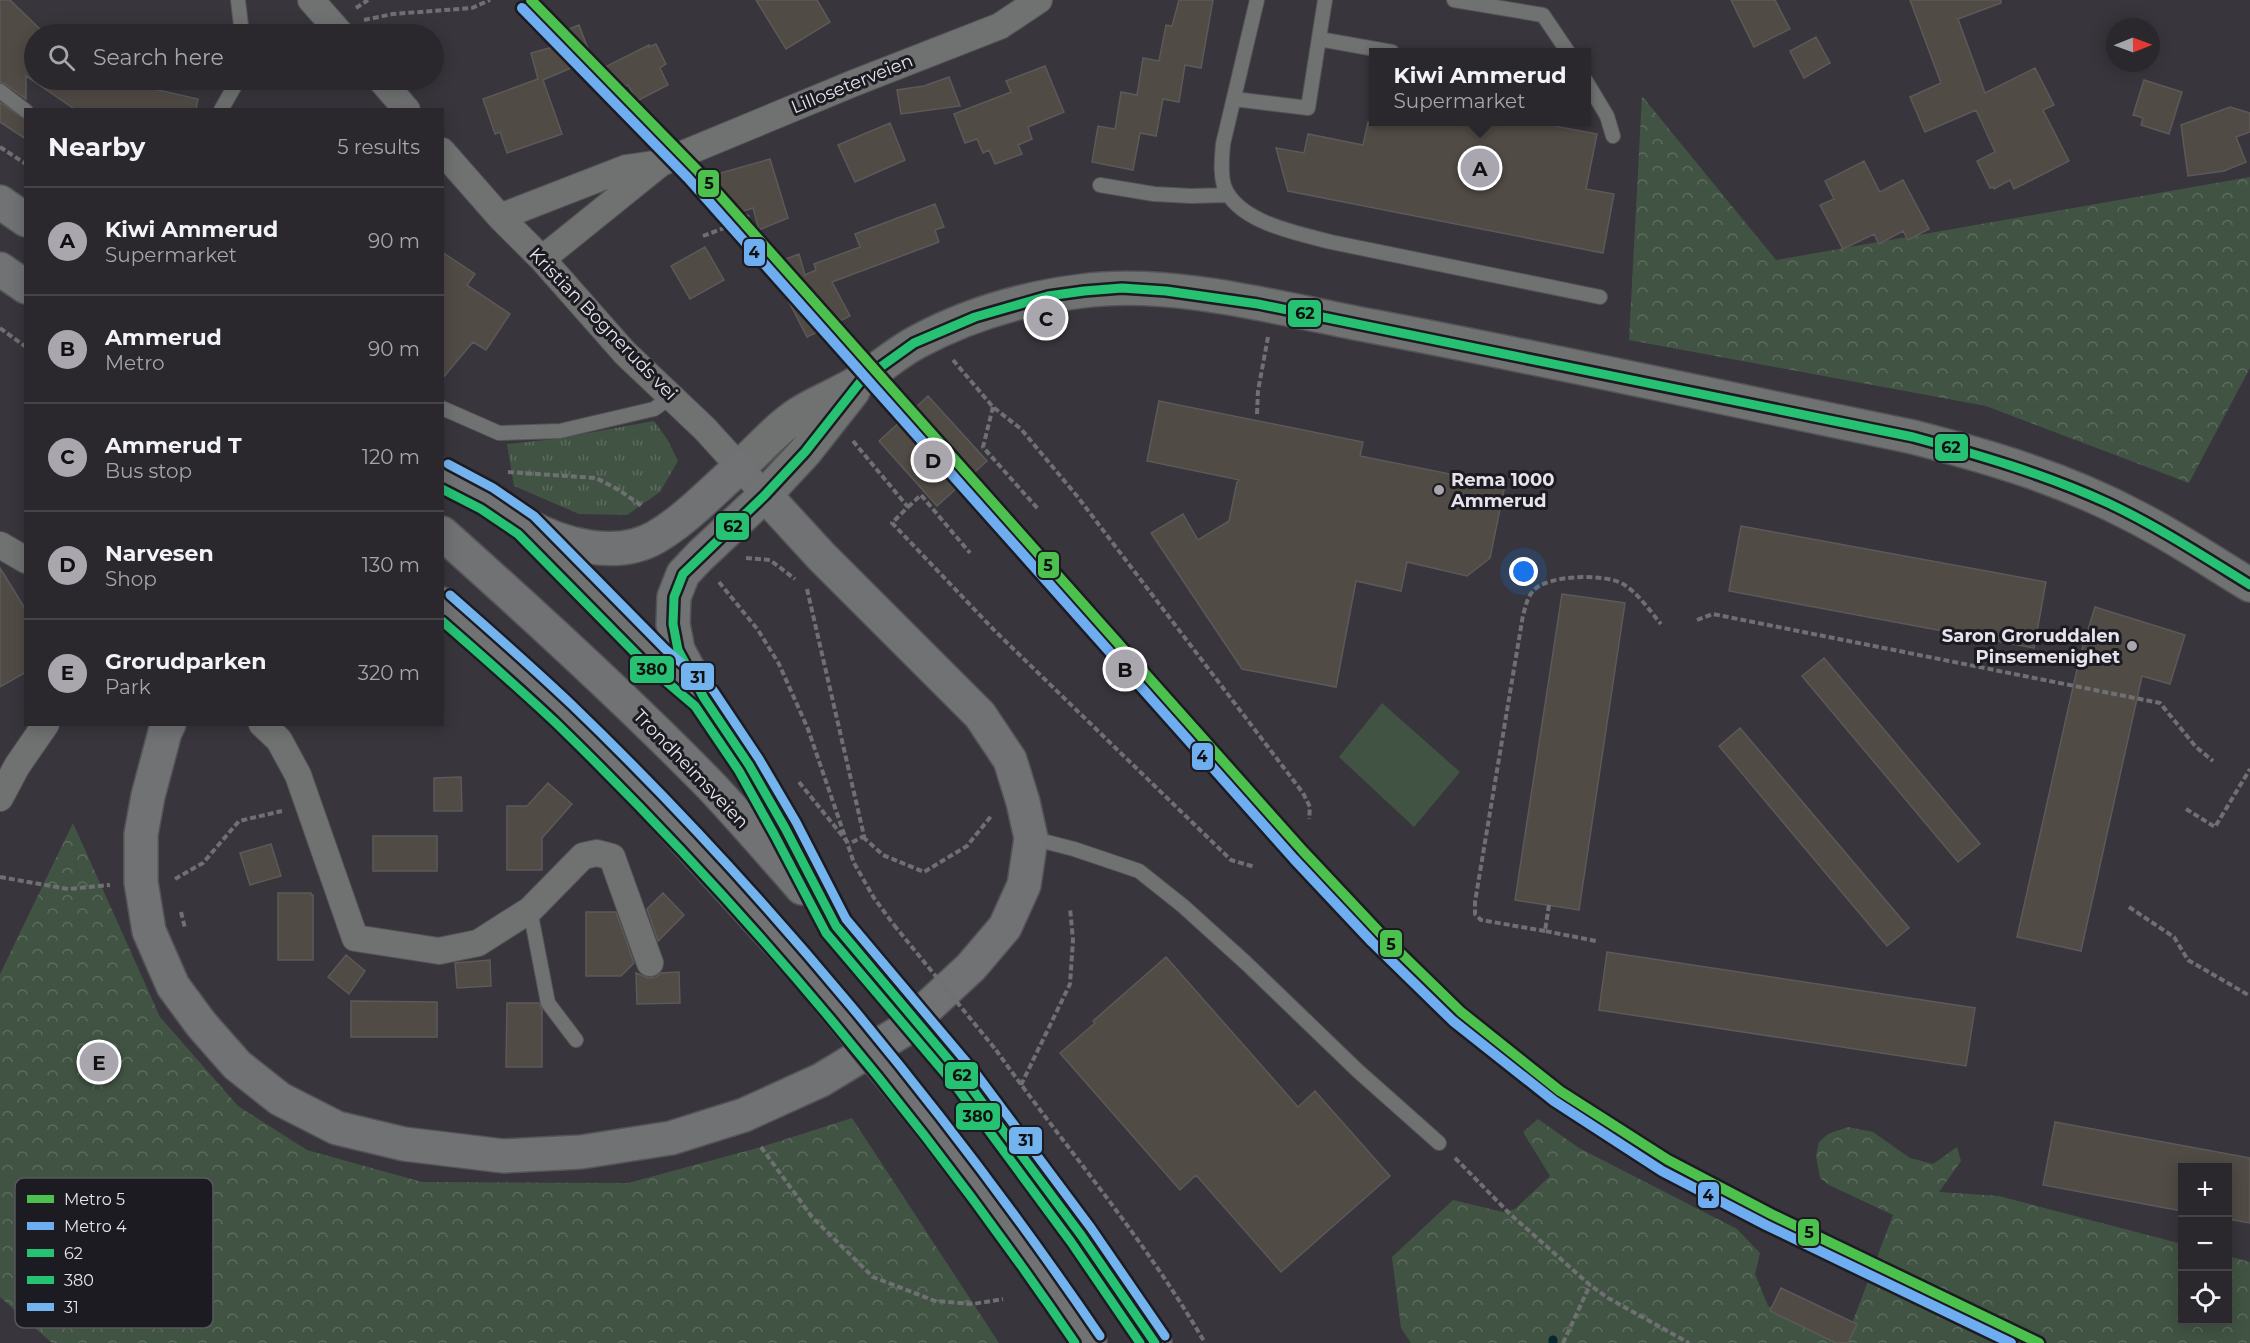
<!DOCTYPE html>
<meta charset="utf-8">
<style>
:root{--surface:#2a282d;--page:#323035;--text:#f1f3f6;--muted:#a5a6aa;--line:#464449;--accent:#a9a6ae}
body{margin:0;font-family:Montserrat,sans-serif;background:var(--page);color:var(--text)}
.controls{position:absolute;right:18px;bottom:18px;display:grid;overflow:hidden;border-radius:0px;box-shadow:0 3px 15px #0003}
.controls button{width:54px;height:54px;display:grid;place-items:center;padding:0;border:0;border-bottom:2px solid var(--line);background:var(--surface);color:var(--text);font:30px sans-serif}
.compass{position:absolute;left:2106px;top:18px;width:54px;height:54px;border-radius:50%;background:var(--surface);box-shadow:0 3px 15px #0003;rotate:89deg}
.you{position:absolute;left:1524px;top:572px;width:21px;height:21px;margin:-15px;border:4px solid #fff;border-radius:50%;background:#1a73e8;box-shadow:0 0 0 9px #1a73e833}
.badge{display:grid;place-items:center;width:39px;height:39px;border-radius:50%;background:var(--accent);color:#111;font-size:20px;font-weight:700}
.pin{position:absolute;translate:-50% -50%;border:3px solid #fff;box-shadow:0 2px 6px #0006}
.popup{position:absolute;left:1369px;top:48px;width:222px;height:78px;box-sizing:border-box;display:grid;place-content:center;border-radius:0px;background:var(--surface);filter:drop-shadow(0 2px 4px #0005);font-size:20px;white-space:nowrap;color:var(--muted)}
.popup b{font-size:22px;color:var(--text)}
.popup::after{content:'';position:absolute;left:50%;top:100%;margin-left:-12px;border:12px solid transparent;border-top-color:var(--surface)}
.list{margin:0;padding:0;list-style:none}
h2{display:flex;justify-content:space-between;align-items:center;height:78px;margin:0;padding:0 24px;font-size:26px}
h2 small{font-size:20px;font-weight:400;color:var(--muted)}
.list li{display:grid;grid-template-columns:39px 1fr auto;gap:18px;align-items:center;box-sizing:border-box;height:108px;padding:0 24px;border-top:2px solid var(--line)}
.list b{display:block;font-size:22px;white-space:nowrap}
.list p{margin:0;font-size:20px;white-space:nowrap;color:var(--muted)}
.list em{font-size:20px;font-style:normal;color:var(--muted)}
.icon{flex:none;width:33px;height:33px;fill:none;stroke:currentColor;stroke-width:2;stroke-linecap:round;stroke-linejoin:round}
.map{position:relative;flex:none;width:2250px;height:1343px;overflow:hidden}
.search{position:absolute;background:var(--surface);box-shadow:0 3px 15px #0003;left:24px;top:24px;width:420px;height:66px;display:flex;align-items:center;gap:15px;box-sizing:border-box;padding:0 21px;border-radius:33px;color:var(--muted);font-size:22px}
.panel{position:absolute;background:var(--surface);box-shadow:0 3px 15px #0003;left:24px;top:108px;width:420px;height:618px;border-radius:0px}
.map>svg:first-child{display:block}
</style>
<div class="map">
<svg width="2250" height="1343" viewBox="0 0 2250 1343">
<defs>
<pattern id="grass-tufts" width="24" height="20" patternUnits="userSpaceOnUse" patternTransform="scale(1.5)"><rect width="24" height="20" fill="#415443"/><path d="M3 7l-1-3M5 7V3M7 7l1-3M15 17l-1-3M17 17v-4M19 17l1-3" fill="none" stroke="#5c6c5e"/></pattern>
<pattern id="forest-crowns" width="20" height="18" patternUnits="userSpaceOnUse" patternTransform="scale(1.5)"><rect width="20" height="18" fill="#415443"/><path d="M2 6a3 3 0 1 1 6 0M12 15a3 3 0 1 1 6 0" fill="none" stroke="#5c6c5e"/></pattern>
</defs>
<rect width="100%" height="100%" fill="#38363c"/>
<!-- grass -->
<path fill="url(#grass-tufts)" d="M654,421l13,18 11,22 -18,31 -33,23 -48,-1 -65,-28 -7,-42 48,-5z"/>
<!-- forest -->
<path fill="url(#forest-crowns)" d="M1642,96l134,164 474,-83v191l-61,115 -203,-77 -357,-66z
M73,823l87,194 78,89 69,44 115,32 206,1 133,-36 91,-29 147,225h-947l-52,-46v-323z
M1538,1119l41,29 158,81 23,24 -5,21 13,32 77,36 48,-127 -64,-30 -9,-7 -4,-22 3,-14 9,-8 20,-7 25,5 37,26 23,6 24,-17 4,14 -22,31 60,4 183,48v76h46v-64l22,6v81h-839l-10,-15 -9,-71 61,-57 50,12 12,-3 35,-33 -27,-44z"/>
<!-- pitch -->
<path fill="#415443" d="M1382,703l78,69 -46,55 -75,-70z"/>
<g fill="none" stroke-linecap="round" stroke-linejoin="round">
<!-- stream -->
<path stroke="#082731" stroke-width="9" d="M1553,1340v3"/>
</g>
<!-- building -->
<path fill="#514b46" stroke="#5c5958" stroke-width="1.5" d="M0,0h10l35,34h-11v46h87l6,3 71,16 -2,11h-120l-50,-34v23l-21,-15 -5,-2z
M756,0h61l13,22 -44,27z
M1179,0h34l-12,68 -16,-3 -6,37 -16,-3 -7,37 -16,-3 -7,37 -41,-8 6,-36 17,3 6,-37 16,3 6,-37 16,3 7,-36 6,1z
M1731,0h44l15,29 -36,18z
M1910,0h91v3l-43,16 27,74 50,-25 19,37 -11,5 26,51 -55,28 -4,-9 -16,9 -1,-2 -3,1 -13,-27 18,-9 -19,-42 -51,22 -15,-35 31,-14z
M579,25l13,34 -49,21 19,54 -55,19 -7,-21 -5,2 -12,-35 55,-20 -7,-26 22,-6 -4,-10z
M1816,37l14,26 -26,15 -14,-27z
M656,44l10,20 -6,4 8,17 -31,16 -9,-16 -11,5 -12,-23 44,-22v2z
M1045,66l19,46 -36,15 4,12 -14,6 4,9 -27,10 -6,-14 -6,3 -6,-14 -12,4 -11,-29 57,-22 -5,-11z
M949,77l11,29 -59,8 -4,-24 27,-4z
M2144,80l38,12 -13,42 -28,-9 2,-7 -10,-3z
M0,102l26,18v19l-26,-17z
M2230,107l20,6v19l-14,5 10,25 -22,9 -36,5 -7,-51z
M1368,122h166l63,12 -11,55 28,5 -11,59 -315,-62 -12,-43 28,5 4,-19 55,11z
M890,123l15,37 -50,22 -17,-37z
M770,159l18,59 -29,12 -6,-22 -31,10 -12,-42z
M1864,161l16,31 23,-12 26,49 -21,11 -5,-9 -24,13 -5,-10 -31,15 -23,-44 14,-6 -9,-18z
M935,204l9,23 -9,3 4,12 -107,40 18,34 -43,21 -37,-72 29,-11 6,21 11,-5 -2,-6 46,-17 -5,-13z
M705,247l19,33 -34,19 -19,-33z
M442,252l33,22 -8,11 43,29 -24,36 -13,-8 -31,37z
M928,396l59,65 -50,45 -58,-65z
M1159,401l204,41 -3,14 145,29 -15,73 -23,18 -60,-14 -6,29 -45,-10 -20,106 -94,-18 -91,-136 32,-19 15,26 31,-19 8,-39 3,-2 -93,-19z
M1741,526l305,56 -12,66 -305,-57z
M0,568l26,42v62l-26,15z
M1562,594l63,9 -46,307 -64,-10z
M2095,607l90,28 -15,49 -28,-8 -61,275 -64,-14 63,-281z
M1824,658l156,186 -22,18 -156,-186z
M1740,728l169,200 -22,18 -168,-200z
M461,777l1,34h-28v-33z
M548,783l24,21 -30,34v32h-35v-64h20z
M373,836h64v35h-64z
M271,844l10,32 -31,9 -10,-32z
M278,893h33v2h2v65h-35z
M663,893l21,22 -26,26 -11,-32z
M586,912h30l18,51 -13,13h-35z
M1607,952l368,56 -9,58 -367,-56z
M346,955l19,16 -16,23 -21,-17z
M1166,957l132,150 17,-16 75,85 -109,96 -85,-97 -16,15 -120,-137 35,-30 -2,-2z
M490,960l1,26 -34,2 -2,-25z
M679,972l1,31 -43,1 -1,-31 12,5 8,-1 5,-4z
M351,1001l86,1v35h-86z
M507,1003h32l3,7v57h-36z
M2055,1122l195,36v65l-22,-4v-52h-46v44l-139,-26z
M1781,1288l76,36 -9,19h-12l-66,-32z"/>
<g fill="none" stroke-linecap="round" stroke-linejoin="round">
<!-- service casing -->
<g stroke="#545357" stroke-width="16">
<path id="service" d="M238,0l4,34
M1257,0l-34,144c-1,14 -3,28 1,42 13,36 73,47 107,56l269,55
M1454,0l89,15 25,37
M1319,39l73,13
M1586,81l21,35 6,20
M0,91l26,20
M1234,99l74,9 17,-108
M221,110l17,-30
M1100,185l54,9 37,2 38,-1
M442,408l57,25 61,-2 94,-22 18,-13
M547,545l110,113 27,24
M1031,838l43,11 65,22 44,35 63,57 112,108 81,72
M530,910l18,93 28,37"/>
</g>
<!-- minor casing -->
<g stroke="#545357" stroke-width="28">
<path id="minor" d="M311,0l30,34
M381,80l26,30
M442,151l58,66 42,42 83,94 80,76 60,66
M661,163l193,-80 146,-57 39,-26
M500,217l126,-49 35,-5 -119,96
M0,545l26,15
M262,724l17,16 19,35 57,163 84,13 39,-8 52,-33 53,-54 14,-3 15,4 38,106
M0,798l17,-32 29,-42"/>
</g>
<!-- tertiary casing -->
<g stroke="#545357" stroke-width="36">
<path id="tertiary" d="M740,467c19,-18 38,-40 60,-54 19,-12 41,-20 60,-32 19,-12 36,-28 57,-39 50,-27 108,-44 165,-51 91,-12 199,18 289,35 181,34 361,74 542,111 77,20 152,42 223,80 39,20 76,45 114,68
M765,495l40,-43 48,-61"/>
</g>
<!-- trunk casing -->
<g stroke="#545357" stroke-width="36">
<path id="trunk" d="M0,202l26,18
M0,269l26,18
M442,475c15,8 30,15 45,24 13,7 24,18 38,25 36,21 92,36 131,13 31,-18 57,-47 84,-70
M442,533c92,82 183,165 269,253 31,33 61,68 91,102
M442,604l137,124 46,46 185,203
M169,724l-4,8 -17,64 -7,38v48l8,49 24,55 28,38 36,41 43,34 57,29 67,16 99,12 78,-4 90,-14 73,-23 77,-35 81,-49 69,-64 34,-40 19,-42 7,-47 -8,-36 -13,-42 -30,-45 -159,-159 -56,-61 -65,61 -17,18 -9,23 -1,27 5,26 26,48 45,67 36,63 51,98
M964,1078l117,157 74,108
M922,1115l74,96 94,132"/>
</g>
<!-- path -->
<path stroke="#6f7072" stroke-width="4" stroke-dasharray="6 3" stroke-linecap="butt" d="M356,8l12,-8
M364,20l29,-6 79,-6 18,-8
M0,147l26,17
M703,236l42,-16 4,-7
M0,328l26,19
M953,360l40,47 28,22 56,67 226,297 7,14 -1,12
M993,407l-10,40 55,62
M1257,414l1,-23 10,-54
M853,441l55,66 -16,16 104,109 235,228 24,7
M508,472l88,6 23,12 23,16
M908,507l13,-12 49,58
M746,558l24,2 25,19
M719,582l39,48 21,34 29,65 46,134 20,35 20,27
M807,589l57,247 -15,8
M1697,620l16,-6 447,89 36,44 17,14
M799,782l50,62
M2186,809l29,18 35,-58
M863,837l20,18 41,17 43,-26 25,-31
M0,877l68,12 42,-4
M175,879l28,-16 36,-42 43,-10
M1549,905l-4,26 51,10
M2129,907l45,30 14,23 62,36
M181,912l4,16
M1545,931l-64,-11 -6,-6v-12l48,-287c3,-9 4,-18 11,-25 14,-15 70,-17 89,-6 15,9 27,27 38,40
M996,1050c69,97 149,189 209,293
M1021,1085l49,-101 3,-44 -3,-32
M761,1147l51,70 61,60 62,24 38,3 30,-5
M1455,1158l55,56 80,71 18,13 81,45
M1563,1343l27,-58"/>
<!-- service -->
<use href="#service" stroke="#707272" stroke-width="14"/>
<!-- minor -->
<use href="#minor" stroke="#707272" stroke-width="26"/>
<!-- tertiary -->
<use href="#tertiary" stroke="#707272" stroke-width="33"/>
<!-- trunk -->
<use href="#trunk" stroke="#707273" stroke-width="33"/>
<!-- trunk-bridge casing -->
<g stroke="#545357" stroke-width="36" stroke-linecap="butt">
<path id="trunk-bridge" d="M855,949l109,129
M810,977l112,138"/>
</g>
<!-- path-bridge -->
<path stroke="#6f7072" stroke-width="4" stroke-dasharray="6 3" stroke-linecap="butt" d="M894,925l102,125"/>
<!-- trunk-bridge -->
<use href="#trunk-bridge" stroke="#707273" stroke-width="33"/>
<!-- bus-1 casing -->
<g stroke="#1d1b22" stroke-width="14">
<path id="bus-1" d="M1155,1343l-74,-108 -117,-157 -128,-152 -51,-98 -36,-63 -45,-67 -26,-48 -5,-26 1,-27 9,-23 82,-79 40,-43 56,-71 53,-38 61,-26 73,-21 36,-5 38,-3 44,3 92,13 655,133c66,18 132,37 195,66 49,23 95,53 142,82"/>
</g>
<!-- bus-2 casing -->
<g stroke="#1d1b22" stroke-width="14">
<path id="bus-2" d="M442,489l39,20 37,25 130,132 47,40 44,65 35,63 52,99 129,152 116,157 69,101
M442,621c39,34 78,68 115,103 192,187 368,398 518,619"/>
</g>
<!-- bus-3 casing -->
<g stroke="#1d1b22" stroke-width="14">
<path id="bus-3" d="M448,464l45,24 41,28 131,133 48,41 46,69 37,63 50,97 128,152 117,157 74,108
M450,595c41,36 82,72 122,110 194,187 376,408 528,631"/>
</g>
<!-- bus-1 -->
<use href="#bus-1" stroke="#26c172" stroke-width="9"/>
<!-- bus-2 -->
<use href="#bus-2" stroke="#26c172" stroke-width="9"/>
<!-- bus-3 -->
<use href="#bus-3" stroke="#73b4ef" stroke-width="9"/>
<!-- metro-1 casing -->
<g stroke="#1d1b22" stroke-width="15">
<path id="metro-1" d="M531,0l166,170 606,681 78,83 80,78 99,79 108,69 103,54 268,129"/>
</g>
<!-- metro-2 casing -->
<g stroke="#1d1b22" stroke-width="15">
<path id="metro-2" d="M522,8l166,170 606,681 78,83 81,79 101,80 108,70 104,54 245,118"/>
</g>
<!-- metro-1 -->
<use href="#metro-1" stroke="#4cc14e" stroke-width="10"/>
<!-- metro-2 -->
<use href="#metro-2" stroke="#6dadf0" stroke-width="10"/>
</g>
<!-- markers -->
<g fill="#a9a6ae" stroke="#1d1b22" stroke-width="2">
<circle cx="1439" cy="490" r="6"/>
<circle cx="2132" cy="646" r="6"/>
</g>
<g text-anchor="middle" stroke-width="6" stroke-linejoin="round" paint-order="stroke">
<!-- street labels -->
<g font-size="18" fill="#e6e3ec" stroke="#1d1b22">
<text transform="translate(852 84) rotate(-22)" y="6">Lilloseterveien</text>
<text transform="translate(603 324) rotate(46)" y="6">Kristian Bogneruds vei</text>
<text transform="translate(691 769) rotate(46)" y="6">Trondheimsveien</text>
</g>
<!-- poi labels -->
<g font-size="18" font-weight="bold" fill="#e6e3ec" stroke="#1d1b22" text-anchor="start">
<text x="1451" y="486">Rema 1000<tspan x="1451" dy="21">Ammerud</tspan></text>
<text x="2120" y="642" text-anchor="end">Saron Groruddalen<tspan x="2120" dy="21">Pinsemenighet</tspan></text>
</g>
</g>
<!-- legend -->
<rect x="15" y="1178" width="198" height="150" rx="9" fill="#1d1b22" stroke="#59575f" stroke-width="1.5"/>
<rect x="27" y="1195" width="27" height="8" fill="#4cc14e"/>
<rect x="27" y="1222" width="27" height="8" fill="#6dadf0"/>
<rect x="27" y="1249" width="27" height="8" fill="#26c172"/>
<rect x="27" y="1276" width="27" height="8" fill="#26c172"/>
<rect x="27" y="1303" width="27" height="8" fill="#73b4ef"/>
<g font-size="16" fill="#e6e3ec">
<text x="64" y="1205">Metro 5</text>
<text x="64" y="1232">Metro 4</text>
<text x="64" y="1259">62</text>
<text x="64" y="1286">380</text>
<text x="64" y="1313">31</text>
</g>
<g stroke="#1d1b22" stroke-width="2">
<rect x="697" y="169" width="23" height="29" rx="6" fill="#4cc14e"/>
<rect x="743" y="238" width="23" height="29" rx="6" fill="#6dadf0"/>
<rect x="1287" y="299" width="35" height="29" rx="6" fill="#26c172"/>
<rect x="1934" y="433" width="35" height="29" rx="6" fill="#26c172"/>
<rect x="715" y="512" width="35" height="29" rx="6" fill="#26c172"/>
<rect x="1037" y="551" width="23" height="28" rx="6" fill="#4cc14e"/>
<rect x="629" y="655" width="46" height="29" rx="6" fill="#26c172"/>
<rect x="680" y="662" width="35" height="29" rx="6" fill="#73b4ef"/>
<rect x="1191" y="742" width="23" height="29" rx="6" fill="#6dadf0"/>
<rect x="1379" y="929" width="24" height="29" rx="6" fill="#4cc14e"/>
<rect x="944" y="1061" width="35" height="29" rx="6" fill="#26c172"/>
<rect x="955" y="1102" width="46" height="29" rx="6" fill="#26c172"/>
<rect x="1008" y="1126" width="35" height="29" rx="6" fill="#73b4ef"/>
<rect x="1697" y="1181" width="23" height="28" rx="6" fill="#6dadf0"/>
<rect x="1797" y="1218" width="23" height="29" rx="6" fill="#4cc14e"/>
</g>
<g font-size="16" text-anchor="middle" font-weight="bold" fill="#111">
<text x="709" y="189">5</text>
<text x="754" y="258">4</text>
<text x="1305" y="319">62</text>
<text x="1951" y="453">62</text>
<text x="733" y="532">62</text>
<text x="1048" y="571">5</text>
<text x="652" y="675">380</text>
<text x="698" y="683">31</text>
<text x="1202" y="762">4</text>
<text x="1391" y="950">5</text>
<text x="962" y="1081">62</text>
<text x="978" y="1122">380</text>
<text x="1026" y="1146">31</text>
<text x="1708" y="1201">4</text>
<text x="1809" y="1238">5</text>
</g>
</svg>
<div class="controls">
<button>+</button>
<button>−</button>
<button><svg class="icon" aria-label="locate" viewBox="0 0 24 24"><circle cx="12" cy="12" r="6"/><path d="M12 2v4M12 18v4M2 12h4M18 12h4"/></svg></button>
</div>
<svg class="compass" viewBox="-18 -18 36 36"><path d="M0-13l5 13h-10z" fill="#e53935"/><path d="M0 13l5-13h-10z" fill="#a5a6aa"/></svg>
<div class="you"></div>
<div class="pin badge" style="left:1480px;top:168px">A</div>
<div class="popup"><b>Kiwi Ammerud</b>Supermarket</div>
<div class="pin badge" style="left:1125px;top:669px">B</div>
<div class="pin badge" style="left:1046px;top:318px">C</div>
<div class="pin badge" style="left:933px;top:460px">D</div>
<div class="pin badge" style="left:99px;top:1062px">E</div>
<div class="search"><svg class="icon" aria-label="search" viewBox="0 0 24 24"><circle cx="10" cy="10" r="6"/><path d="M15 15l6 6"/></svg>Search here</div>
<section class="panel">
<h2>Nearby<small>5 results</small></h2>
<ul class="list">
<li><span class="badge">A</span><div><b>Kiwi Ammerud</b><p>Supermarket</p></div><em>90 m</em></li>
<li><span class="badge">B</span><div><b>Ammerud</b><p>Metro</p></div><em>90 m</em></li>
<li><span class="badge">C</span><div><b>Ammerud T</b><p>Bus stop</p></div><em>120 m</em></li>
<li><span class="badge">D</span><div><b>Narvesen</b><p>Shop</p></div><em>130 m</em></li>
<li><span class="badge">E</span><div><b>Grorudparken</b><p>Park</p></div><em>320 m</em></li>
</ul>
</section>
</div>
